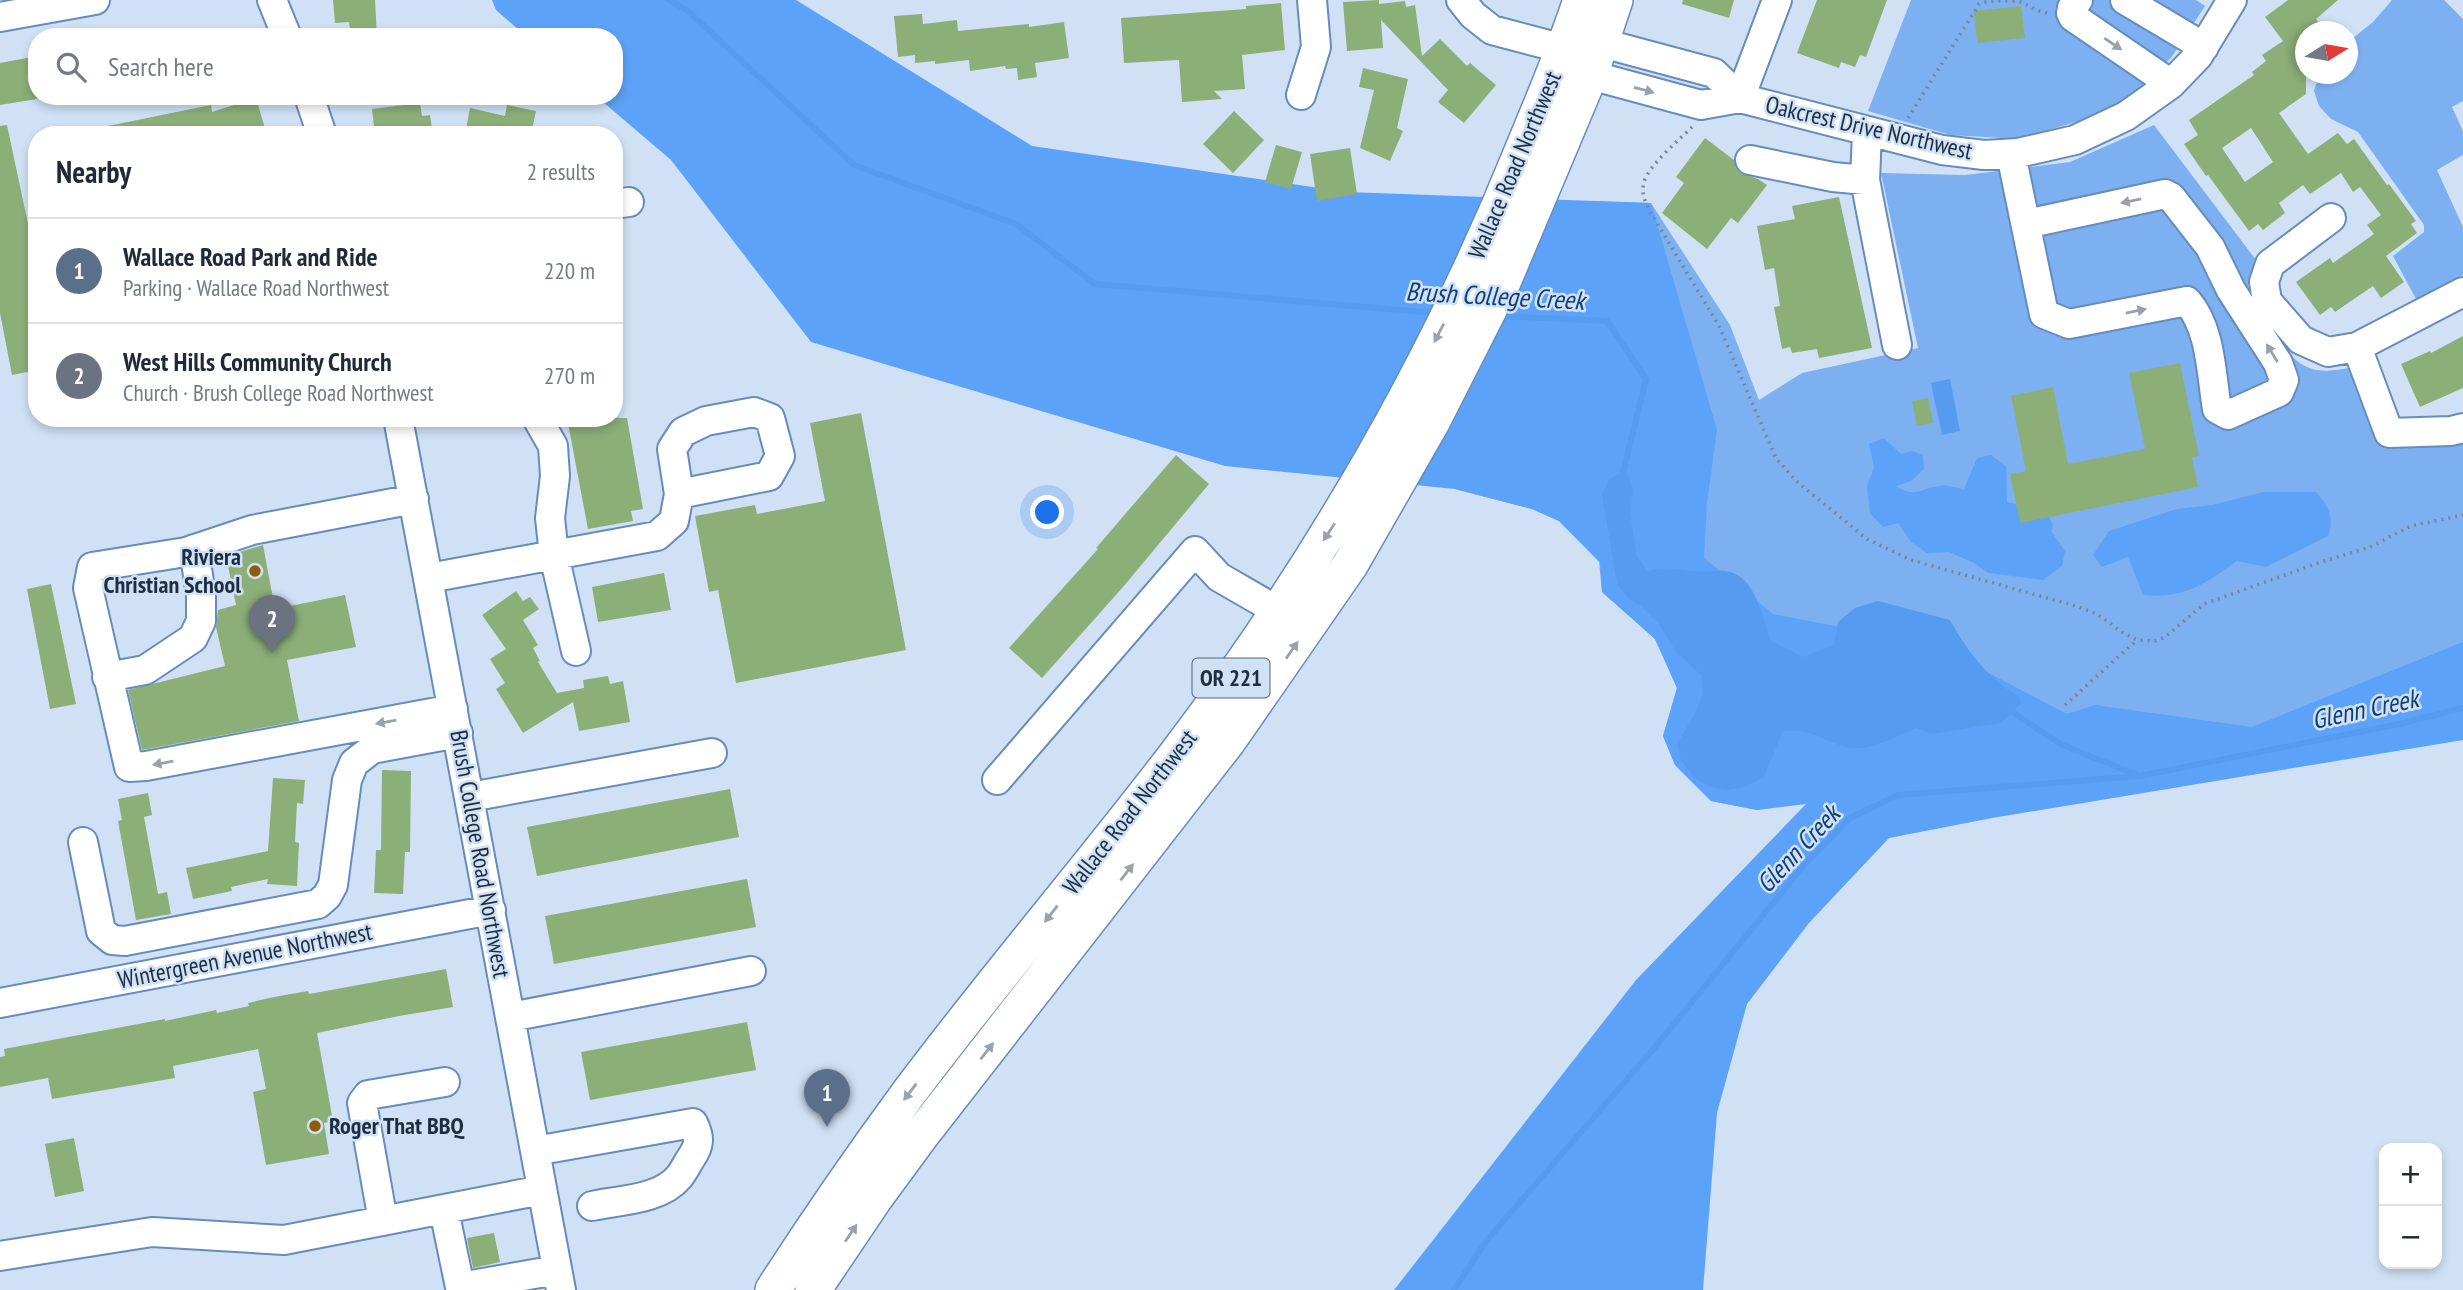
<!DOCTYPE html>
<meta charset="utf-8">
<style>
:root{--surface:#fff;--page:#f2f2f3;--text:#1f2937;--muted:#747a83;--line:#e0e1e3;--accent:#111827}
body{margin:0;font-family:"PT Sans Narrow",sans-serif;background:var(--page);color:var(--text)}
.controls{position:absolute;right:21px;bottom:21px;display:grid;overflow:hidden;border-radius:14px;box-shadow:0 4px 10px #0003}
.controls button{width:63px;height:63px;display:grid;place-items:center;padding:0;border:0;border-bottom:2px solid var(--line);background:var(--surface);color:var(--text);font:35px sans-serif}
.compass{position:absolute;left:2295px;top:21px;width:63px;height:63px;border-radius:50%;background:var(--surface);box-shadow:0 4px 10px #0003;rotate:79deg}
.you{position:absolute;left:1048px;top:513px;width:24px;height:24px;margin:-18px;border:5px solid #fff;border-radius:50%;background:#1a73e8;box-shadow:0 0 0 10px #1a73e833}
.badge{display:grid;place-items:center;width:46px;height:46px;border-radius:50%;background:var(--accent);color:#fff;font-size:23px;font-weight:700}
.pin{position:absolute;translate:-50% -58px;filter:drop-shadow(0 2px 4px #0008)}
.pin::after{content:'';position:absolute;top:37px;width:24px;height:21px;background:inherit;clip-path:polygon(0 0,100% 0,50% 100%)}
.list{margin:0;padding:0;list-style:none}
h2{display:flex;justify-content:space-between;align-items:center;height:91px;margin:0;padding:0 28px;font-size:30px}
h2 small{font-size:23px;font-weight:400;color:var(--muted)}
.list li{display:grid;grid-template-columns:46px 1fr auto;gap:21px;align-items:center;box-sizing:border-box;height:105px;padding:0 28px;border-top:2px solid var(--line)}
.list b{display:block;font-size:26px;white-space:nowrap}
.list p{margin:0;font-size:23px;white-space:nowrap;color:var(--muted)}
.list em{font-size:23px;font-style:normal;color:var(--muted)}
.icon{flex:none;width:38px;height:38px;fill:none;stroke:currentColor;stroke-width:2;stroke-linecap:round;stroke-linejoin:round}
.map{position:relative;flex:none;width:2463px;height:1290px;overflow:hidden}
.search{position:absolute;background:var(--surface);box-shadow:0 4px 10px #0003;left:28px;top:28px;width:595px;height:77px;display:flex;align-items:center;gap:18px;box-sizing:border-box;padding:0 24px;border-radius:28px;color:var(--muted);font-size:26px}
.panel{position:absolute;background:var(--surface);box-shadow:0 4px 10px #0003;left:28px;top:126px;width:595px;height:301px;border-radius:28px}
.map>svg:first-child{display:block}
</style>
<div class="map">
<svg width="2463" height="1290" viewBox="0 0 2463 1290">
<rect width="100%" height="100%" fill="#d0e1f6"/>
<!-- green -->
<path fill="#7db0f1" d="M1911,0h285l9,6 -34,52 -39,37 -46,24 -67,20 -69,-4 -82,-24z
M2392,0h52l19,19v82l-11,6 11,24v24l-26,15 26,57v48l-47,24 -23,-43 31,-24v-7l-66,-93 -27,-13 -12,-13 -5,-15 2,-7 14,-10h18v-32l25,-20z
M2154,125l102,135c-2,8 -8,19 -8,27 2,21 38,70 57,79 16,8 33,4 49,1l16,33 17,48 29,-3 47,-20v246l-230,62 -476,77 -46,-9 -36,-36 -12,-29 14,-48 -22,-49 -53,-47 -3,-30 -40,-41 -27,-12 -77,-20 136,-288 60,2 79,122 29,75 43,-27 116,-25 -37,-175 84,2 105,-13z"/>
<!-- forest -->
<path fill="#5ca2f8" d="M492,0h304l236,146 315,46 304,11 66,227 -10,73 -3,55 69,56 162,31 132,69 28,-9 157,22 211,-85v98l-471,78 -103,20 -80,85 -62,81 -30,109 -14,177h-309l242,-310 170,-176 -49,6 -46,-9 -36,-36 -12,-29 14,-48 -22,-49 -53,-47 -2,-30 -41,-41 -27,-12 -77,-20 -230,-23 -414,-124 -140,-182 -75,-64h18v-59h-87l-31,-27z
M1884,438l17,16 11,-3 11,4 1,14 -13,12 -15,5c19,13 25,2 44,0 7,-1 17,2 24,3l13,-31 14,-3 15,11 1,36 40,9 6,15 -2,5 14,20 -3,15 -19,14 -55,-7 -14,-10 -25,-11 -22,1 -16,-11 -13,-19 -15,4 -13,-14 -3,-27 7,-18 -5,-24z
M2263,492h53c12,13 19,26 12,44l-62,31 -29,-6c-31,23 -54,38 -94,34l-15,-38 -26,10 -9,-12 16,-24 68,-22 35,-4z"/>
<!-- water -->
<path fill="#559cf1" d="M1950,379l10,52 -18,4 -11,-52z
M1618,474l10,1 5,15 -3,23 7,44 11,14c22,-6 33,0 55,1 7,0 15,-2 22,-1 31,3 37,47 46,70l32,16 31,-12 4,-23 17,-14 23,-7 72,19c17,31 38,58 69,77l2,7 -20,19 -69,11 -16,-6c-23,10 -49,26 -74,18 -23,-8 -34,-18 -59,-15l-19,46 -19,10 -19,3 -15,-3 -15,-8 -15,-18 -4,-17 19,-32 7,-19 -2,-18 -25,-23 -18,-29 -15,-15 -15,-10 -11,-14 -15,-89 7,-15z"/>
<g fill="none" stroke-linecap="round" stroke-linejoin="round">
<!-- stream -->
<path stroke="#559cf1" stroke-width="6" d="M669,0l19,11 166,154 162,59 79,60 341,29
M1499,316l108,5 39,58 -25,102
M2005,711l4,-1 53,35 78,31
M1454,1290l33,-50 169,-194 149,-182 45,-46 48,-23 242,-19 259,-52 64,-16"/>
</g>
<!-- building -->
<path fill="#8caf78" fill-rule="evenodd" d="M333,0h42l2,37h-26l-2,-15 -14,1z
M1379,0v4l26,-3 1,6 9,-2 7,51 18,-17 27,27 3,-3 26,22 -32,38 -26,-21 10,-12 -67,-70 2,28 -36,3 -4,-49z
M1683,0h51l-5,18 -47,-14z
M1817,0h70l-21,57 -6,-2 -5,12 -14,-5 -2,6 -42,-15z
M2288,0h50l-22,19 9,13h-19v62l-27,19 29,41 30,-21 9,11 7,-5 33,46 2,-1 27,37 -5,3 6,9 -31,23 18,26 -23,16 -8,-12 -38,26 -4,-5 -11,8 -24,-33 34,-24 3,5 41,-29 -7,-9 14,-10 -21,-28 -7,5 -12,-19 -31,21 -7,-9 -24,18 6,10 -22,17 -5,-6 -9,7 -41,-56 -2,1 -22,-32 14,-9 -9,-15 65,-45 -2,-3 14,-11 -4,-6 21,-14 -18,-24zM2251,128l22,34 -28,20 -23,-34z
M1281,3l4,47 -43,5 3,34 -31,2 8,8 -40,3 -3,-42 -55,3 -3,-45 125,-9v-3z
M2021,6l4,32 -48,5 -3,-32z
M922,14l1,10 34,-4 1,11 71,-7v3l35,-5 5,36 -34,5 2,14 -19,3 -1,-12 -11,1 -1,-3 -35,5 -1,-11 -34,4v-3l-20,2v-8l-17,2 -4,-41z
M37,56v43l-37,6v-42z
M1363,68l45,11 -11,49 6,3 -13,30 -30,-13 14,-58 -15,-3z
M256,98l11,37h-38l-1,-3 -16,3h-109v-8l108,-22 1,7z
M420,103l2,13 8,-1 3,20h-58l-3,-26z
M507,105l29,6 -5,24h-66l5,-27 35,8z
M1234,111l30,29 -31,33 -30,-29z
M7,125l30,141v104l-25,5 -12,-62v-187z
M1705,138l29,22 6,13 18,6 9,6 -29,38 -7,-5 -24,31 -45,-36 22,-30 -8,-6z
M1276,145l26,7 -11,37 -26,-7z
M1350,148l7,46 -40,7 -7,-47z
M1839,197l33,151 -53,10 -2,-9 -25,4 -2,-6 -8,2 -8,-42 6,-1 -6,-38 -9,2 -8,-44 38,-7 -3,-13z
M2463,336v52l-43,19 -19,-43 29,-13 1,2z
M2180,363l19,93 -7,1 6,30 -178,36 -10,-49 16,-3 -15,-75 42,-9 15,77 77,-15 -16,-76z
M1928,398l5,25 -16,3 -5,-25z
M861,413l45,237 -170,33 -18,-93 -9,2 -14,-76 60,-11 2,9 68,-13 -15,-78z
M567,418h60l16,91 -12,2 2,10 -45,8z
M1176,455l33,29 -86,103 -81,91 -33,-30 89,-99 -2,-1z
M263,545l12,64 70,-14 11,52 -69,13 12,61 -157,29 -14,-60 97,-24 -9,-39 2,-17 18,-5 -10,-49z
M664,573l7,37 -73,12 -6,-35z
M51,584l25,120 -26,5 -23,-120z
M516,591l7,10 7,-4 9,12 -16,11 15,25 -5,3 7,13 -2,1 19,31 27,-5 -1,-8 25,-4 2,8 13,-3 7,41 -51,9 -6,-29 -50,31 -27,-44 9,-6 -15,-24 16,-10 -24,-34z
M382,770l29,1 -1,81h-5l-2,42 -29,-1 2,-43h5z
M273,778l32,2 -2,24 -6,-1 -2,39 4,1 -2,43 -30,-2 1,-5 -37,8 1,4 -39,8 -7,-31 82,-17z
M730,789l9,48 -202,39 -10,-49z
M148,793l4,22 -8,2 14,77 9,-2 4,22 -35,6 -18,-99 4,-1 -4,-21z
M747,879l9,48 -202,37 -9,-48z
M446,969l7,38 -54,9 -82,17 16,88 -9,2 5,31 -63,11 -13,-73 13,-3 -8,-40 -85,17 2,12 -123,21 -4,-21 -48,9v-30l5,-1 -1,-7 161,-30v2l51,-11 1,3 32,-7 -1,-3 26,-6 34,-6 1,3z
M747,1022l9,48 -166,30 -9,-48z
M74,1138l10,53 -29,6 -10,-53z
M494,1233l6,29 -27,6 -6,-30z"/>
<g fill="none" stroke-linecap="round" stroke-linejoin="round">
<!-- minor casing -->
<g stroke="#658cbd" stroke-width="32">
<path id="minor" d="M272,0l15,37
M1461,0l12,15 19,15 72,19 38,-6 112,30 26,25
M2078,0l-6,8 -1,5 2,4 98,67
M2125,0l79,47
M0,17l95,-17
M1576,61l14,14 111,30 39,-7 202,52 42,5 34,-2 57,-13 51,-24 45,-32 27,-28 34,-56
M1301,95l15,-48 -4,-47
M309,96l13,39
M1740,98l37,-98
M1867,132l-2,48 32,165
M2011,154c11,53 22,107 33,160l25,10 118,-23c24,27 24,72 30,108l11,6 51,-23 5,-12 -6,-17 -47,-73 -21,-43 -39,-50 -6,-3 -139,30
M1750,160l83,17 32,3
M614,204l15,-2
M2331,218l-61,46 -6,18 3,19 34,39 27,12 29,-5 106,-55
M2357,347l32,86 62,-2 12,-3
M398,418l163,872
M537,418l16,28 2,30 -5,42 4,37 22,96
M414,499l-162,31 -66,22 -94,15 -4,21 41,179 17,-1 307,-57
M429,578l228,-42 17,-15 5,-27 -7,-45 11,-17 23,-11 48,-9 16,6 10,38 -11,20 -90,18
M107,677l38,-7 48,-32 8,-17v-26l-7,-46
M997,780l198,-229 24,26 59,34
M470,797l242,-44
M83,842l18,89 11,9 13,1 193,-37 9,-8 6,-11 14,-105 7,-17 18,-14 86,-16
M0,1003l491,-93
M510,1017l241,-46
M535,1151l158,-28c7,14 7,22 -2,35 -4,6 -7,13 -12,19 -19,23 -60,23 -87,29
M444,1210l16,77 97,-17
M383,1221l-21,-118 6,-8 77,-13
M0,1256l152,-24 132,8 258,-50"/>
</g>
<!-- major casing -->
<g stroke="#658cbd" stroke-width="38">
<path id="major" d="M773,1290c43,-67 88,-132 135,-196 86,-115 180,-224 267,-338 143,-188 262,-394 350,-612 20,-48 40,-95 56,-144
M813,1290l62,-92 47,-64 306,-393 122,-176 82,-143 71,-140 87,-207 25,-75"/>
</g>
<!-- path -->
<path stroke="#76879b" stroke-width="3.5" stroke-dasharray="2 5" stroke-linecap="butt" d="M1908,118l71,-114c11,-4 29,-4 41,-2 10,3 17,10 28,11
M1692,127c-13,13 -43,38 -48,55 -3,11 1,19 5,28l70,116 57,132 20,23 71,58 44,21 168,47 18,7 25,18 15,8 18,1 10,-4 39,-33 117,-42 49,-15 41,-21 52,-11
M2065,705l72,-65"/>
<!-- minor -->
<use href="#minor" stroke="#fff" stroke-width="28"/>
<!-- major -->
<use href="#major" stroke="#fff" stroke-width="35"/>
</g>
<!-- one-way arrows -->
<defs><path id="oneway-solid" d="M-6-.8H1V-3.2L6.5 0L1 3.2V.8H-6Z" transform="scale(1.75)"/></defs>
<g fill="#99a1aa">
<use href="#oneway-solid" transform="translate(2113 44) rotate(34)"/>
<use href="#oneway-solid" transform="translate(1644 90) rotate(15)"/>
<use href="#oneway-solid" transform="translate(2131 201) rotate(168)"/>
<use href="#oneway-solid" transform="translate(2136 311) rotate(-11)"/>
<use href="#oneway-solid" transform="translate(1439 333) rotate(117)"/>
<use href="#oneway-solid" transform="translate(2272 353) rotate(-122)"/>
<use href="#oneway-solid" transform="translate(1329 532) rotate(123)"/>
<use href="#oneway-solid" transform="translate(1292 650) rotate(-55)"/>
<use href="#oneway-solid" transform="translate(386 722) rotate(170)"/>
<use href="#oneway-solid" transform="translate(163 763) rotate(170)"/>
<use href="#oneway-solid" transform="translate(1127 872) rotate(-52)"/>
<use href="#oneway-solid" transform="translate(1051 914) rotate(128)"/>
<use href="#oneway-solid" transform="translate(987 1051) rotate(-52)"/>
<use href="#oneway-solid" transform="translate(910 1092) rotate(127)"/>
<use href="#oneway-solid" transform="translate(851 1233) rotate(-56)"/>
</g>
<!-- markers -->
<g fill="#8d5e06" stroke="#d0e1f6" stroke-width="2.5">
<circle cx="255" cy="571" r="7"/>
<circle cx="315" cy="1126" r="7"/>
</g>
<g text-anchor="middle" stroke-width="5" stroke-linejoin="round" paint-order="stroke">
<!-- shield labels -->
<rect fill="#d0e1f6" stroke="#536478" stroke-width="2" x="1192.5" y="658.5" width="77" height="39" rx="5"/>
<g font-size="23" font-weight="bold" fill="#1d2e42">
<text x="1231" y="686">OR 221</text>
</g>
<!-- street labels -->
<g font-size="24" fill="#1d2e42" stroke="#d0e1f6">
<text transform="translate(1869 128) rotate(13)" y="8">Oakcrest Drive Northwest</text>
<text transform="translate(1515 165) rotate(-67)" y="8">Wallace Road Northwest</text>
<text transform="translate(1130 812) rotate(-52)" y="8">Wallace Road Northwest</text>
<text transform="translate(480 854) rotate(80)" y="8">Brush College Road Northwest</text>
<text transform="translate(245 956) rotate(-11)" y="8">Wintergreen Avenue Northwest</text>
</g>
<!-- poi labels -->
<g font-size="24" font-weight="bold" fill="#1d2e42" stroke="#d0e1f6" text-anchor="end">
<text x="241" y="565">Riviera<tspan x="241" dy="28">Christian School</tspan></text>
<text x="329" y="1134" text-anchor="start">Roger That BBQ</text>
</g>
<!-- water labels -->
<g font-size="26" font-style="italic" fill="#0e3f75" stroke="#d0e1f6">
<text transform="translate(1495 296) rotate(3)" y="9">Brush College Creek</text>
<text transform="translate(2365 709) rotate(-12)" y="9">Glenn Creek</text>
<text transform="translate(1798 849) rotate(-47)" y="9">Glenn Creek</text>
</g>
</g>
</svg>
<div class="controls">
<button>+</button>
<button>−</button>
</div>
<svg class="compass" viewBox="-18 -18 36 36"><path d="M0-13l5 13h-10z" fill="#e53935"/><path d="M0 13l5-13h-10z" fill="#747a83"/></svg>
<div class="you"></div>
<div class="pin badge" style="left:827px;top:1127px;background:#5c6f8a">1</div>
<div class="pin badge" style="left:272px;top:653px;background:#6b7280">2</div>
<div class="search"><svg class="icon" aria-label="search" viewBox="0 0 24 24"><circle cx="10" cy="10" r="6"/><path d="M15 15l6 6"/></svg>Search here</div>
<section class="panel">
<h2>Nearby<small>2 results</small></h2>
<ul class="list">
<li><span class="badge" style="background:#5c6f8a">1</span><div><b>Wallace Road Park and Ride</b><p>Parking · Wallace Road Northwest</p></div><em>220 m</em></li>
<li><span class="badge" style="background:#6b7280">2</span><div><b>West Hills Community Church</b><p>Church · Brush College Road Northwest</p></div><em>270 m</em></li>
</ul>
</section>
</div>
